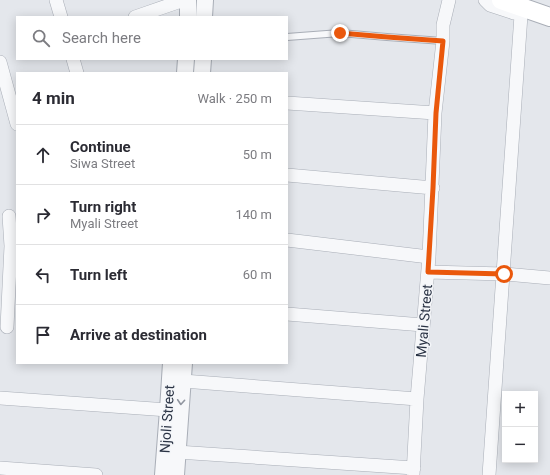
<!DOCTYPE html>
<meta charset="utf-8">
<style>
:root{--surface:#fff;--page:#f2f2f3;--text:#2b2b33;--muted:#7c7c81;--line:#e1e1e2}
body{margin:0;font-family:Roboto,sans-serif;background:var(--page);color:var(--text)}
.controls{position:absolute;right:12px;bottom:12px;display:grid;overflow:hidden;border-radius:0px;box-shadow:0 2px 10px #0003}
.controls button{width:36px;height:36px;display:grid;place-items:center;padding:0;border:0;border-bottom:1px solid var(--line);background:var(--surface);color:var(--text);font:20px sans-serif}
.stop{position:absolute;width:12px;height:12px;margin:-9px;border:3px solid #ea580c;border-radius:50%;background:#fff}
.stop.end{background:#ea580c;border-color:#fff;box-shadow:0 1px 4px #0008}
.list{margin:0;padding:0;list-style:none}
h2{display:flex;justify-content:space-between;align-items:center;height:52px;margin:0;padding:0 16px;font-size:17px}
h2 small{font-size:13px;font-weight:400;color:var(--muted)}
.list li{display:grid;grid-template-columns:26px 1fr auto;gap:12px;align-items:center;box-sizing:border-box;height:60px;padding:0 16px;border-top:1px solid var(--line)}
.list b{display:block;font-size:15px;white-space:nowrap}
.list p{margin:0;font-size:13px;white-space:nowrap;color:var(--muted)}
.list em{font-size:13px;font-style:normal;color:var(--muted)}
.icon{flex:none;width:22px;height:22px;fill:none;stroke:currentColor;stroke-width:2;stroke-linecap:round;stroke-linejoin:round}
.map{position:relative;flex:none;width:550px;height:475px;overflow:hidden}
.search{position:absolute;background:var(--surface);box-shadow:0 2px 10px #0003;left:16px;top:16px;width:272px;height:44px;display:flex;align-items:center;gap:10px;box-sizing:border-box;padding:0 14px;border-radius:0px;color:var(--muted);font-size:15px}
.panel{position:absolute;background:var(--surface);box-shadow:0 2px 10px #0003;left:16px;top:72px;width:272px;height:292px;border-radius:0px}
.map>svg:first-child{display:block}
</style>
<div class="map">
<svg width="550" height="475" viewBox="0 0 550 475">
<rect width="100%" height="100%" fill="#e4e7ec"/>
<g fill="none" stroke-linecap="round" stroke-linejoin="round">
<!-- service casing -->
<g stroke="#a9aeb7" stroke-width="8">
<path id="service" d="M287,37l53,-4 47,4 56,4"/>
</g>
<!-- minor casing -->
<g stroke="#a9aeb7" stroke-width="14">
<path id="minor" d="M56,0l5,17
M485,0l5,5 24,8
M135,17l49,-17
M73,59l4,14
M0,62l17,62
M287,103l148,10
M287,175l146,13
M287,240l142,17
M428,272l76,2 46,4
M287,314l136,11
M7,327l4,-81 -2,-30
M183,381l234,18
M0,398l168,12
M177,452l237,16
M0,468l96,7
M413,475l4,-76 12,-142 6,-144 8,-72v-16l6,-25
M489,475l32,-460"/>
</g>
<!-- tertiary casing -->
<g stroke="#a9aeb7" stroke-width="18">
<path id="tertiary" d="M188,17v-17
M204,17l1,-17
M185,73l1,-14
M202,73l1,-14
M163,475l5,-65 3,-47
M176,475l8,-112"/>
</g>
<!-- secondary casing -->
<g stroke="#a9aeb7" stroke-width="20">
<path id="secondary" d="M501,0l49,17"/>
</g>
<!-- service -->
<use href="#service" stroke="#f7f8fa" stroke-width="6"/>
<!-- minor -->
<use href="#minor" stroke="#f7f8fa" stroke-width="13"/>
<!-- tertiary -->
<use href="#tertiary" stroke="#f7f8fa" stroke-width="16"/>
<!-- secondary -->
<use href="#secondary" stroke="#fff" stroke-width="18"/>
</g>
<!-- one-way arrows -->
<defs><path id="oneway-chevron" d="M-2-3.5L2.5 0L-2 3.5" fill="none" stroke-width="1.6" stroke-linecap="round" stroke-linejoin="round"/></defs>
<use stroke="#9196a0" href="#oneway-chevron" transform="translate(181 402) rotate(94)"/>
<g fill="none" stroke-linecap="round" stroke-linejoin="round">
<!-- route -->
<path stroke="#ea580c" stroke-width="5" d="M340,33l47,4 56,4 -7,72 -3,75 -5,84 76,2"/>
</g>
<g text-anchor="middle" stroke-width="3" stroke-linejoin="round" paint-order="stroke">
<!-- street labels -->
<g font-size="14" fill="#2b3445" stroke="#f4f6f9">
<text transform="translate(424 321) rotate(-85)" y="5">Myali Street</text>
<text transform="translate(167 419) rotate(-86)" y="5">Njoli Street</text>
</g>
</g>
</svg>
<div class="controls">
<button>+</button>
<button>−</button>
</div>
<div class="stop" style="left:504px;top:274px"></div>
<div class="stop end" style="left:340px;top:33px"></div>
<div class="search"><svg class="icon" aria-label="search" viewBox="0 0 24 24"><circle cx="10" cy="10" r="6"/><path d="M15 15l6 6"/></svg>Search here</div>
<section class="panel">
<h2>4 min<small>Walk · 250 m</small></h2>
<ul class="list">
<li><svg class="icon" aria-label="ahead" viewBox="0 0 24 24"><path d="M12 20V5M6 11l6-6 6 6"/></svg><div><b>Continue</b><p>Siwa Street</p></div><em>50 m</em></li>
<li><svg class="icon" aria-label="right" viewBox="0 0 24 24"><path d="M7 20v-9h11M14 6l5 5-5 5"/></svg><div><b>Turn right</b><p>Myali Street</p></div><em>140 m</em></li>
<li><svg class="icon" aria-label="left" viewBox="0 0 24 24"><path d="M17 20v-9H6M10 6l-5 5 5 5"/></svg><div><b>Turn left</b></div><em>60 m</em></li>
<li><svg class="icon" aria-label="arrive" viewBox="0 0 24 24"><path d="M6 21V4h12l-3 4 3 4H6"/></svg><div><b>Arrive at destination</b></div></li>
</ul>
</section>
</div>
